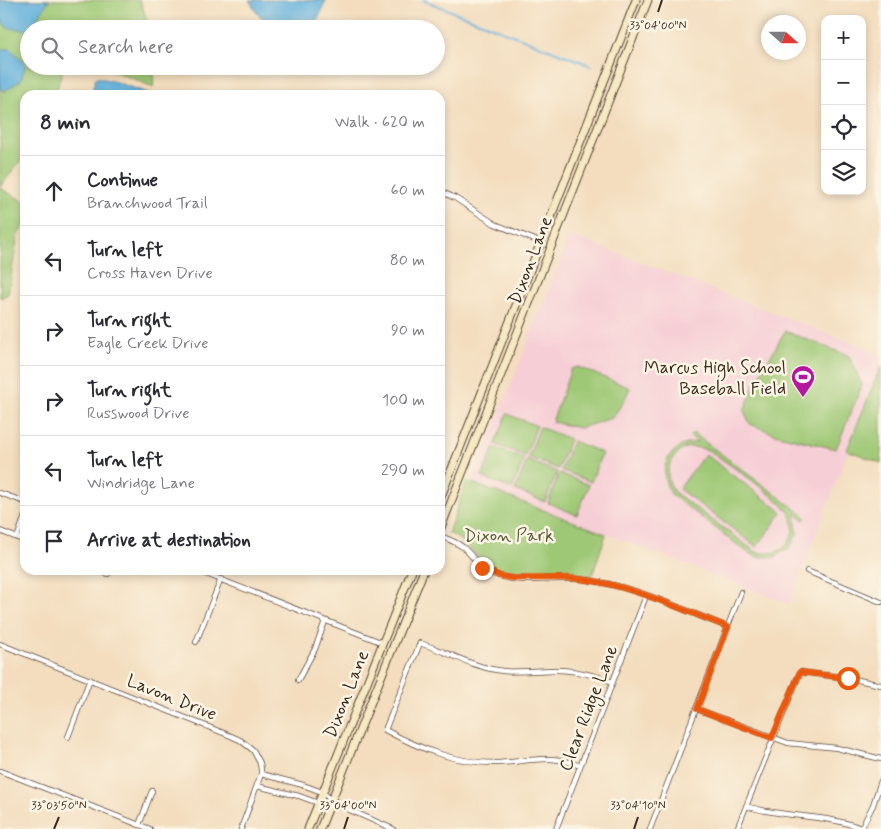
<!DOCTYPE html>
<meta charset="utf-8">
<style>
:root{--surface:#fff;--page:#f2f2f3;--text:#2b2b33;--muted:#7c7c81;--line:#e1e1e2}
body{margin:0;font-family:Mynerve,sans-serif;background:var(--page);color:var(--text)}
.controls{position:absolute;right:15px;top:15px;display:grid;overflow:hidden;border-radius:10px;box-shadow:0 2px 8px #0003}
.controls button{width:45px;height:45px;display:grid;place-items:center;padding:0;border:0;border-bottom:1px solid var(--line);background:var(--surface);color:var(--text);font:25px sans-serif}
.compass{position:absolute;left:761px;top:15px;width:45px;height:45px;border-radius:50%;background:var(--surface);box-shadow:0 2px 8px #0003;rotate:111deg}
.stop{position:absolute;width:15px;height:15px;margin:-11px;border:4px solid #ea580c;border-radius:50%;background:#fff}
.stop.end{background:#ea580c;border-color:#fff;box-shadow:0 1px 5px #0008}
.list{margin:0;padding:0;list-style:none}
h2{display:flex;justify-content:space-between;align-items:center;height:65px;margin:0;padding:0 20px;font-size:21px}
h2 small{font-size:16px;font-weight:400;color:var(--muted)}
.list li{display:grid;grid-template-columns:32px 1fr auto;gap:15px;align-items:center;box-sizing:border-box;height:70px;padding:0 20px;border-top:1px solid var(--line)}
.list b{display:block;font-size:19px;white-space:nowrap}
.list p{margin:0;font-size:16px;white-space:nowrap;color:var(--muted)}
.list em{font-size:16px;font-style:normal;color:var(--muted)}
.icon{flex:none;width:28px;height:28px;fill:none;stroke:currentColor;stroke-width:2;stroke-linecap:round;stroke-linejoin:round}
.map{position:relative;flex:none;width:881px;height:829px;overflow:hidden}
.search{position:absolute;background:var(--surface);box-shadow:0 2px 8px #0003;left:20px;top:20px;width:425px;height:55px;display:flex;align-items:center;gap:12px;box-sizing:border-box;padding:0 18px;border-radius:28px;color:var(--muted);font-size:19px}
.panel{position:absolute;background:var(--surface);box-shadow:0 2px 8px #0003;left:20px;top:90px;width:425px;height:485px;border-radius:15px}
.map>svg:first-child{display:block}
</style>
<div class="map">
<svg width="881" height="829" viewBox="0 0 881 829">
<rect width="100%" height="100%" fill="#fcf5e5"/>
<filter id="ink" filterUnits="userSpaceOnUse"><feTurbulence type="fractalNoise" baseFrequency=".02" numOctaves="2"/><feDisplacementMap in="SourceGraphic" scale="10" xChannelSelector="R" yChannelSelector="G"/><feConvolveMatrix kernelMatrix="1 2 1 2 8 2 1 2 1" color-interpolation-filters="sRGB"/></filter>
<filter id="wash" filterUnits="userSpaceOnUse"><feTurbulence type="fractalNoise" baseFrequency=".0096" numOctaves="4" result="noise"/><feDisplacementMap in="SourceGraphic" scale="20" xChannelSelector="R" yChannelSelector="G"/><feGaussianBlur stdDeviation="1.12" result="paint"/><feColorMatrix in="noise" values="0 0 0 0 0 0 0 0 0 0 0 0 0 0 0 0 0 1.4 0 .05"/><feComposite in="paint" operator="in"/></filter>
<g filter="url(#wash)">
<rect width="100%" height="100%" fill="#f3ddbe"/>
<!-- built -->
<path fill="#f6cfd6" d="M569,235l312,119v12l-92,238 -317,-122 90,-226z"/>
<!-- green -->
<path fill="#9ec874" stroke="#6c7949" fill-rule="evenodd" d="M0,0h140l10,29h-121v37h35l-9,29h-30v60l-25,32z
M101,66h54l-2,21z
M0,188l25,14v24l-7,8 -10,60 -8,4z
M785,331l64,25 13,29 -26,64 -58,-14 -28,-11 -6,-13 11,-27z
M881,366v97l-34,-13z
M578,367l52,21 -7,15 -11,15 -32,10 -28,-6 19,-53z
M507,414l30,12 -12,30 -30,-12z
M540,427l30,12 -12,30 -30,-12z
M693,433l113,84 -2,3 -9,-6 2,19 -5,11 -4,5 -13,8h-18l-10,-5 -75,-57c-17,-24 -4,-52 26,-53l-8,-6zM688,447h7l13,3c15,10 76,51 82,64 5,10 4,21 -3,30 -7,10 -20,10 -31,8l-82,-60c-12,-18 -5,-37 14,-45z
M573,441l29,12 -11,29 -30,-12z
M494,447l30,12 -12,30 -30,-12z
M705,454l77,58 -25,35 -78,-58z
M527,460l30,12 -12,30 -30,-12z
M559,473l30,12 -12,30 -29,-12z
M467,481l139,53 -14,42c-15,-2 -29,-4 -43,-4 -18,-1 -37,3 -54,-4 -19,-8 -28,-28 -47,-35z"/>
<!-- water -->
<path fill="#61b0db" stroke="#4e6d7c" d="M0,0h49l-20,30 -22,-2 -7,-10z
M249,0h77l-12,29h-40l-17,-16z
M0,49h11l15,16 -6,16 -15,10 -5,-2z
M96,77l17,4 41,14h-63z"/>
<g fill="none" stroke-linecap="round" stroke-linejoin="round">
<!-- stream -->
<path stroke="#61b0db" stroke-width="2" d="M423,0l169,66"/>
</g>
</g>
<g filter="url(#ink)">
<g fill="none" stroke-linecap="round" stroke-linejoin="round">
<!-- street casing -->
<g stroke="#574536" stroke-width="6">
<path id="street" d="M440,191l15,7 40,26 45,18
M0,493l25,9
M0,531l25,10
M440,536c8,3 17,6 24,12 12,11 16,23 35,28 25,8 54,1 80,3 52,5 101,30 149,48
M17,538l8,-22
M98,570l10,4 1,-4
M196,570l187,73
M807,571l74,31
M196,642l25,-63
M0,644l231,92 9,4 13,10 7,13 1,7v4l-20,55
M298,680l17,-31 10,-28
M697,709l91,34 49,5 44,11
M68,737l22,-58
M580,766c-31,-14 -54,-3 -86,-3 -40,0 -75,-15 -109,-33l35,-87c28,9 54,25 83,28 18,2 36,-1 54,-1 20,0 37,5 56,12
M0,771l150,58
M261,774l42,11 19,7 14,12 57,25
M257,786l42,10 19,7 13,-2
M746,806c37,12 79,8 115,22
M139,825l13,-34
M556,829l90,-233
M650,829l91,-237
M737,829l63,-157 49,6 32,7
M861,829l12,-24 8,-24"/>
</g>
<!-- secondary casing -->
<g stroke="#574536" stroke-width="9">
<path id="secondary" d="M440,499l196,-499
M440,530l208,-530
M308,829l104,-259
M320,829l104,-259"/>
</g>
<!-- street -->
<use href="#street" stroke="#fff" stroke-width="4.5"/>
<!-- secondary -->
<use href="#secondary" stroke="#f6e9c3" stroke-width="7"/>
</g>
</g>
<g fill="none" stroke-linecap="round" stroke-linejoin="round" filter="url(#ink)">
<!-- route -->
<path stroke="#ea580c" stroke-width="6" d="M482,568l18,8 11,2c23,1 46,-1 69,1 51,6 100,30 148,48l-31,82 75,29 28,-66 48,6"/>
</g>
<!-- ticks -->
<path fill="none" stroke="#3b2a1e" stroke-width="2" d="M658,12l4,-12M54,829l5,-12M344,829l4,-12M634,829l4,-12"/>
<!-- icons -->
<defs>
<g id="stadium-pin" transform="scale(1.25)"><path d="M0 17L-7.5 6A9.5 9.5 0 1 1 7.5 6Z" fill="#b5179e" stroke="#fcf5e5"/><path d="M0-5a6.5 5 0 1 0 0 10a6.5 5 0 1 0 0-10ZM-3.5-1.8h7v3.6h-7Z" fill="#fff"/></g>
</defs>
<g fill-rule="evenodd">
<use href="#stadium-pin" x="803" y="377"/>
</g>
<g text-anchor="middle" stroke-width="5" stroke-linejoin="round" paint-order="stroke">
<!-- street labels -->
<g font-size="18" fill="#3b2a1e" stroke="#fcf5e5">
<text transform="translate(530 260) rotate(-69)" y="6">Dixon Lane</text>
<text transform="translate(346 694) rotate(-68)" y="6">Dixon Lane</text>
<text transform="translate(172 697) rotate(22)" y="6">Lavon Drive</text>
<text transform="translate(588 708) rotate(-69)" y="6">Clear Ridge Lane</text>
</g>
<!-- poi labels -->
<g font-size="18" fill="#3b2a1e" stroke="#fcf5e5" text-anchor="end">
<text x="786" y="373">Marcus High School<tspan x="786" dy="21">Baseball Field</tspan></text>
</g>
<!-- park labels -->
<g font-size="18" fill="#595938" stroke="#fcf5e5">
<text x="509" y="541">Dixon Park</text>
</g>
</g>
<g font-size="12" text-anchor="middle" fill="#3b2a1e" stroke="#fcf5e5" stroke-width="5" stroke-linejoin="round" paint-order="stroke">
<text x="658" y="29">33°04'00"N</text>
<text x="59" y="809">33°03'50"N</text>
<text x="348" y="809">33°04'00"N</text>
<text x="638" y="809">33°04'10"N</text>
</g>
</svg>
<div class="controls">
<button>+</button>
<button>−</button>
<button><svg class="icon" aria-label="locate" viewBox="0 0 24 24"><circle cx="12" cy="12" r="6"/><path d="M12 2v4M12 18v4M2 12h4M18 12h4"/></svg></button>
<button><svg class="icon" aria-label="layers" viewBox="0 0 24 24"><path d="M12 4l9 5-9 5-9-5zM3 14l9 5 9-5"/></svg></button>
</div>
<svg class="compass" viewBox="-18 -18 36 36"><path d="M0-13l5 13h-10z" fill="#e53935"/><path d="M0 13l5-13h-10z" fill="#7c7c81"/></svg>
<div class="stop" style="left:848px;top:678px"></div>
<div class="stop end" style="left:482px;top:568px"></div>
<div class="search"><svg class="icon" aria-label="search" viewBox="0 0 24 24"><circle cx="10" cy="10" r="6"/><path d="M15 15l6 6"/></svg>Search here</div>
<section class="panel">
<h2>8 min<small>Walk · 620 m</small></h2>
<ul class="list">
<li><svg class="icon" aria-label="ahead" viewBox="0 0 24 24"><path d="M12 20V5M6 11l6-6 6 6"/></svg><div><b>Continue</b><p>Branchwood Trail</p></div><em>60 m</em></li>
<li><svg class="icon" aria-label="left" viewBox="0 0 24 24"><path d="M17 20v-9H6M10 6l-5 5 5 5"/></svg><div><b>Turn left</b><p>Cross Haven Drive</p></div><em>80 m</em></li>
<li><svg class="icon" aria-label="right" viewBox="0 0 24 24"><path d="M7 20v-9h11M14 6l5 5-5 5"/></svg><div><b>Turn right</b><p>Eagle Creek Drive</p></div><em>90 m</em></li>
<li><svg class="icon" aria-label="right" viewBox="0 0 24 24"><path d="M7 20v-9h11M14 6l5 5-5 5"/></svg><div><b>Turn right</b><p>Russwood Drive</p></div><em>100 m</em></li>
<li><svg class="icon" aria-label="left" viewBox="0 0 24 24"><path d="M17 20v-9H6M10 6l-5 5 5 5"/></svg><div><b>Turn left</b><p>Windridge Lane</p></div><em>290 m</em></li>
<li><svg class="icon" aria-label="arrive" viewBox="0 0 24 24"><path d="M6 21V4h12l-3 4 3 4H6"/></svg><div><b>Arrive at destination</b></div></li>
</ul>
</section>
</div>
